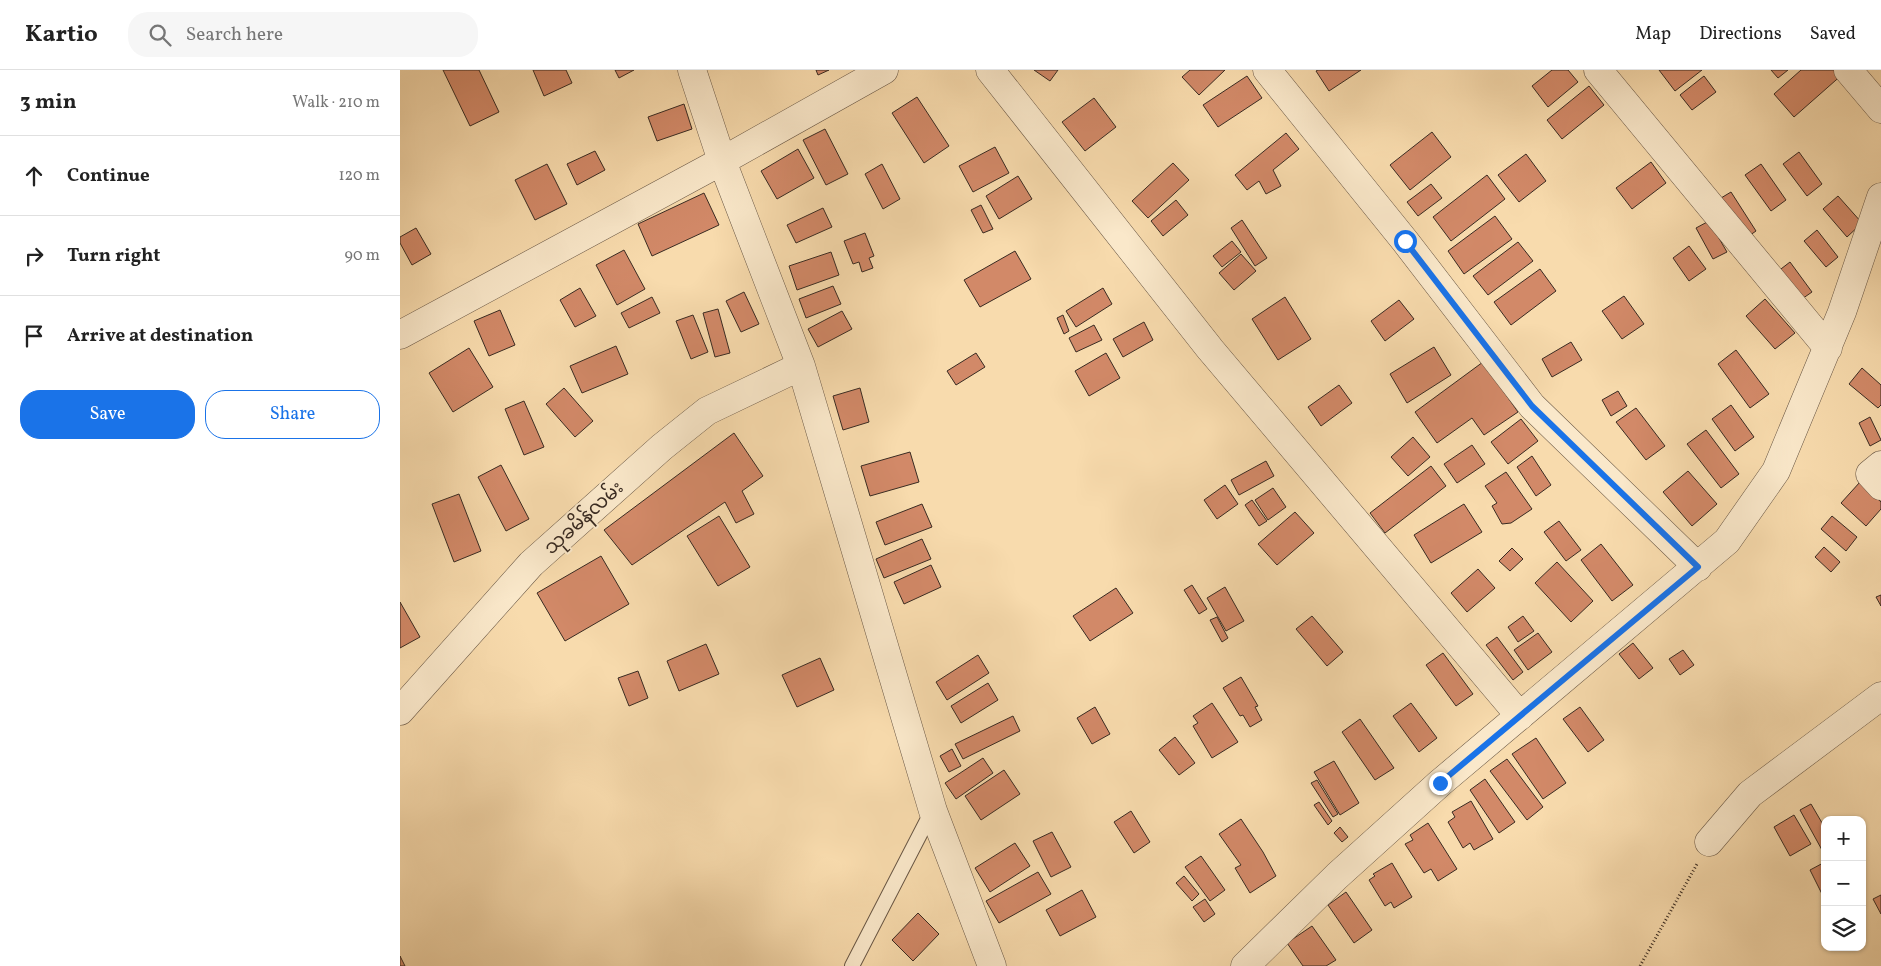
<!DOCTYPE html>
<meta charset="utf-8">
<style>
:root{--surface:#fff;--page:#f6f6f6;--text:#222;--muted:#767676;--line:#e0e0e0;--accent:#1a73e8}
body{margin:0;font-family:Vollkorn,"Noto Sans Myanmar",serif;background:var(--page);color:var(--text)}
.controls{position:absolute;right:15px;bottom:15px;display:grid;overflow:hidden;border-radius:10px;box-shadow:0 1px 4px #0004}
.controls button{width:45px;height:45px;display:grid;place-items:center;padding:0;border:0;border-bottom:1px solid var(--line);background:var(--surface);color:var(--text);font:25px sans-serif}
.stop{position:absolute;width:15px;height:15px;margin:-11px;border:4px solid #1a73e8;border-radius:50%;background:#fff}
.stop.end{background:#1a73e8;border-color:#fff;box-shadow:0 1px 5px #0008}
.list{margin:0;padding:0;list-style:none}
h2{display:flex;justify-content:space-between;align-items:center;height:65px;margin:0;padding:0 20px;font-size:21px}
h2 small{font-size:16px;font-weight:400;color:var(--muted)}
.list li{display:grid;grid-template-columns:32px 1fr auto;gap:15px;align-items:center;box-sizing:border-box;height:80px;padding:0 20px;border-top:1px solid var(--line)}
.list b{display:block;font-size:19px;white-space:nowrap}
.list em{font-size:16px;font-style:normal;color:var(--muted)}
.actions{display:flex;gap:10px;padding:15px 20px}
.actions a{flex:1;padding:11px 0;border:1px solid var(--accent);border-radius:20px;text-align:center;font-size:18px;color:var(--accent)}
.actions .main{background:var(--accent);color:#fff}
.icon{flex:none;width:28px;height:28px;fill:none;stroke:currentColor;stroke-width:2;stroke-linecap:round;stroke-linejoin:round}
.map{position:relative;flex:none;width:1481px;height:896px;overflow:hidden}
header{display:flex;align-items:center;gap:30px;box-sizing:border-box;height:70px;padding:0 25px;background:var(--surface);border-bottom:1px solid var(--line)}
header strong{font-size:24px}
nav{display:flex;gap:28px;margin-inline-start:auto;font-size:18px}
.search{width:350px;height:45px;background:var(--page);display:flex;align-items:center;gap:12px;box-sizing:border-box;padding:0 18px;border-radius:20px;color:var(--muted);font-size:19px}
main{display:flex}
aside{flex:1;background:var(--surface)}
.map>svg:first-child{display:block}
</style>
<header>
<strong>Kartio</strong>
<div class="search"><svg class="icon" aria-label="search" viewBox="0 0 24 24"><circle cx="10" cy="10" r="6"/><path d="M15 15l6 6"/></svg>Search here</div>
<nav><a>Map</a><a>Directions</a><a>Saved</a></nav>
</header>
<main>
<aside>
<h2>3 min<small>Walk · 210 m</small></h2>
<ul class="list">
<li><svg class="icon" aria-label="ahead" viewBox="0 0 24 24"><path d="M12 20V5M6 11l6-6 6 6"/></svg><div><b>Continue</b></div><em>120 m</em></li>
<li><svg class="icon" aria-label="right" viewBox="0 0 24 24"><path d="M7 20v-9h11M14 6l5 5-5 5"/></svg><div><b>Turn right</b></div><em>90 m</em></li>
<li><svg class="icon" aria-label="arrive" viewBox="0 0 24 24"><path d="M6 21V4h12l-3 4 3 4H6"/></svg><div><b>Arrive at destination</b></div></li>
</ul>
<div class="actions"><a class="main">Save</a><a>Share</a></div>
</aside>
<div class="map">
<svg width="1481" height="896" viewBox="0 0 1481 896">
<rect width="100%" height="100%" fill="#f8dbad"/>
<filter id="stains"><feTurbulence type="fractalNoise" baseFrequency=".004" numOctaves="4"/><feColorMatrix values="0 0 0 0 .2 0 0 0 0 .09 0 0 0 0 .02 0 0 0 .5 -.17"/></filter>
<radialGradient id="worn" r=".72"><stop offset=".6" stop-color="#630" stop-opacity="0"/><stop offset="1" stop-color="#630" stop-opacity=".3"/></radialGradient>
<!-- building -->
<path fill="#d28968" stroke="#392b22" d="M43,0h36l20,42 -29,14z
M133,0h33l6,13 -28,13z
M215,0h19l-15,8z
M416,0h13l-11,5z
M634,0h24l-8,11z
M790,0h35l-26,25 -17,-18z
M918,0h43l-32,21 -13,-20z
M1152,0h16l10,12 -30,25 -16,-21z
M1259,0h43l-27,21z
M1371,0h17l-10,8z
M1401,0h40l3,3 -50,44 -20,-23z
M847,6l15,22 -44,29 -15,-22z
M1304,6l12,16 -24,18 -12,-15z
M1189,16l15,19 -42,34 -15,-19z
M517,27l32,49 -25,17 -32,-50z
M694,28l22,29 -31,24 -23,-29z
M284,34l8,25 -35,12 -9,-24z
M425,59l23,45 -22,11 -23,-45z
M1032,62l19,25 -41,33 -20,-25z
M886,63l13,16 -26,21 8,16 -15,8 -7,-13 -12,9 -12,-15z
M595,77l14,26 -36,19 -14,-26z
M398,79l16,29 -37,21 -16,-28z
M195,81l10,19 -28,15 -10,-21z
M1399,82l23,32 -15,12 -24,-32z
M1126,84l20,27 -27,21 -21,-27z
M1251,92l15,21 -34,26 -16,-21z
M773,93l16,17 -41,38 -16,-17z
M147,94l20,40 -32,16 -20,-40z
M482,94l18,35 -17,10 -18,-35z
M1361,94l25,36 -15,11 -26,-36z
M1087,105l18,24 -54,42 -18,-24z
M618,106l14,23 -33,20 -13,-23z
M1031,114l11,14 -24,18 -11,-14z
M1331,122l25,39 -13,9 -27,-39z
M304,123l15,32 -67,31 -14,-32z
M1438,126l24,27 -15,14 -24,-28z
M776,130l12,15 -25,21 -12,-15z
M581,135l12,24 -10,4 -12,-23z
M423,138l9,19 -36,16 -9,-18z
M1095,146l17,23 -48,35 -16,-23z
M842,150l25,38 -12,8 -24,-38z
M1309,151l18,31 -14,7 -17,-31z
M16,158l15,26 -19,11 -12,-22v-6z
M1417,160l21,27 -12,10 -22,-26z
M465,163l9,23 -5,2 4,10 -11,4 -3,-10 -6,2 -9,-23z
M832,171l9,11 -19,15 -9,-11z
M1118,172l15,19 -45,34 -15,-19z
M1289,176l17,23 -17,12 -16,-23z
M224,180l21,39 -28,16 -21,-40z
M615,181l16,28 -51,28 -16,-27z
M431,182l8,23 -42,15 -8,-24z
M841,184l15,17 -22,19 -15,-17z
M1390,192l22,30 -13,9 -22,-29z
M1140,199l16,22 -45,34 -17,-23z
M433,216l8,18 -35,14 -7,-19z
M180,218l16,28 -21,11 -15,-27z
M703,218l9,16 -36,23 -10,-16z
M344,222l15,32 -18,8 -15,-31z
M1224,226l20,28 -22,15 -20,-28z
M252,227l8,16 -31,15 -8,-15z
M885,227l26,42 -33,21 -26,-41z
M1365,229l30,34 -20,16 -29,-33z
M999,230l15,19 -29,22 -14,-20z
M318,239l12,44 -15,4 -12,-44z
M100,240l15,35 -26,11 -15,-35z
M442,241l10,18 -34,18 -10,-18z
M293,245l15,37 -17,7 -15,-38z
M663,245l6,16 -5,3 -7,-16z
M744,252l9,18 -30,17 -10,-18z
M694,255l8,15 -26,12 -7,-14z
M1171,272l11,18 -30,17 -10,-18z
M216,276l12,28 -46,19 -12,-27z
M1034,277l17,28 -44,28 -17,-29z
M69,278l24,39 -40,25 -24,-39z
M1336,280l33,44 -19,14 -32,-44z
M576,283l9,14 -29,18 -9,-14z
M706,283l14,25 -31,18 -14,-25z
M1083,292l35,50 -34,23 -12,-17 -35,25 -22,-31z
M1462,298l19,17v20l-3,3 -29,-24z
M939,315l13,18 -31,23 -13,-19z
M164,318l29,33 -18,16 -29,-33z
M460,318l9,34 -26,8 -10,-34z
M1218,321l9,15 -16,10 -9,-16z
M124,331l20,46 -20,8 -19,-46z
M1331,335l23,32 -19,14 -23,-32z
M1236,338l29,38 -19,14 -30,-38z
M1470,347l11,23 -11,6 -11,-23z
M1121,349l17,22 -30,23 -17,-22z
M1306,360l33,44 -18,14 -34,-44z
M334,363l29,43 -21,15 12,23 -18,9 -11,-21 -93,63 -28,-35z
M1013,367l17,20 -22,19 -17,-19z
M1072,375l13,19 -28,19 -13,-19z
M510,382l9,30 -49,14 -9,-30z
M1132,386l19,29 -15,11 -19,-29z
M866,391l8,15 -35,19 -8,-15z
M101,395l28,54 -23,12 -28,-54z
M1031,396l15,20 -61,47 -15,-20z
M1288,401l29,33 -25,22 -29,-34z
M1106,402l26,37 -21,14 -9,1 -10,-18 5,-3 -12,-17z
M1460,412l21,20v7l-15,17 -25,-23z
M825,415l13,19 -21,15 -13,-19z
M873,418l13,19 -18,13 -13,-20z
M59,424l22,57 -27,11 -22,-58z
M852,430l15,21 -8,5 -14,-21z
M522,434l10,23 -47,18 -9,-23z
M1064,434l18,28 -51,31 -17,-28z
M895,442l19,21 -37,32 -19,-21z
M319,446l31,51 -32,19 -31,-50z
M1432,446l25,21 -11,14 -25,-22z
M1159,451l22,29 -15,11 -22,-29z
M522,469l9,20 -47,19 -8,-19z
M1201,474l32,41 -21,16 -31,-41z
M1424,477l16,15 -9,10 -16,-15z
M1112,478l11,11 -13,12 -11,-10z
M201,486l28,48 -64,37 -28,-48z
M1157,492l36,39 -22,21 -36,-39z
M531,495l10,22 -37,17 -10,-22z
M1078,499l17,19 -28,24 -16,-19z
M792,515l15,24 -8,5 -15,-24z
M825,517l19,34 -18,10 -19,-33z
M716,518l17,25 -43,28 -17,-25z
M1481,525v11l-5,-9z
M0,532l20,35 -20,11z
M912,546l31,36 -16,14 -31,-37z
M1123,546l11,15 -16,11 -10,-15z
M817,547l11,21 -6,4 -12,-22z
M1138,563l14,19 -24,18 -14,-20z
M1097,567l26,35 -10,8 -27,-35z
M1233,573l20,25 -14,11 -20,-25z
M306,574l13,30 -40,17 -12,-30z
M1283,580l11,15 -14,10 -11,-16z
M1043,583l30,41 -17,12 -30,-41z
M578,585l11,18 -42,27 -11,-18z
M420,588l14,32 -37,17 -15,-32z
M238,601l10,27 -19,8 -11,-28z
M841,607l17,29 -3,1 7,13 -12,7 -7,-12 -3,1 -17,-28z
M588,613l10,17 -37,23 -10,-17z
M812,633l26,39 -26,16 -19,-32 5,-3 -5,-7z
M1011,633l26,35 -18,14 -26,-36z
M695,637l15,27 -18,10 -15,-26z
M1180,637l24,33 -16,12 -25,-33z
M613,646l7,15 -57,28 -8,-15z
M960,649l34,49 -19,12 -33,-48z
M775,667l20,26 -16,12 -20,-25z
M1136,668l30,45 -23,16 -31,-45z
M552,679l9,17 -12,6 -9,-16z
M583,688l10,15 -37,26 -11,-16z
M1107,689l36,48 -16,13 -37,-49z
M934,691l25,42 -19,12 -26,-43z
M604,700l16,24 -39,26 -16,-24z
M1085,709l30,43 -16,11 -29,-43z
M917,710l21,34 -5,3 -22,-34z
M1071,731l22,38 -19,11 -4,-7 -7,5 -15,-26 7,-5 -3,-5z
M919,732l13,19 -4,4 -14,-20z
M1411,734l14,24v20l-3,2 -22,-40z
M731,741l19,31 -16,11 -20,-31z
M1394,745l17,29 -21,12 -16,-29z
M841,749l22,33 13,24 -26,17 -15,-25 6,-3 -22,-31z
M1028,753l29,46 -19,12 -7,-12 -7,4 -19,-29 8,-4 -3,-5z
M940,757l8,10 -6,5 -8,-9z
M652,762l19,35 -20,10 -18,-36z
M615,773l15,23 -40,26 -15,-24z
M801,786l24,34 -15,11 -25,-34z
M1425,792v38l-15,-30z
M992,793l20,34 -18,11 -3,-6 -6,4 -16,-26 6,-4 -2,-2z
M638,802l13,22 -52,29 -13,-22z
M784,806l15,18 -7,7 -16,-18z
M682,820l14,27 -36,19 -14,-26z
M946,822l26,38 -18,13 -26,-38z
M1481,825v19l-8,-15z
M805,829l10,15 -11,8 -11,-15z
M518,843l21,21 -26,27 -21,-21z
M912,856l24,34 -10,6h-23l-16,-23z
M0,886l5,10h-5z"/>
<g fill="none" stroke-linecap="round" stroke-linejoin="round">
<!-- lane casing -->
<g stroke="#695745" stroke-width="16">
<path id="lane" d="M452,896l80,-155"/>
</g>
<!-- street casing -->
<g stroke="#695745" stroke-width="29">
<path id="street" d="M292,0l30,91 79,205 132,445 59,155
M590,0l220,279 310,367
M867,0l138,171 127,165 166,161
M1198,0l230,278
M1448,0l33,39
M0,265l322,-174 162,-91
M1481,395l-11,9 11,12
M0,641l131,-147 131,-117 45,-36 94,-45
M1309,772l41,-48 131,-98
M845,896l92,-90 103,-93 287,-242 49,-70 66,-159 39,-115"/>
</g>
<!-- path -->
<path stroke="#392b22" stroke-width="3" stroke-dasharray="1 2.5" stroke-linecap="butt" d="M1240,896l57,-102"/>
<!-- lane -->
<use href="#lane" stroke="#fae8ca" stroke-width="14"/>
<!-- street -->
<use href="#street" stroke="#fae8ca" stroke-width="28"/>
</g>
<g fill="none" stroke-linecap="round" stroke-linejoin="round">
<!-- route -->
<path stroke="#1a73e8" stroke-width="6" d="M1005,171l127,165 166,161 -258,216"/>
</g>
<g text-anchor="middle" stroke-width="4" stroke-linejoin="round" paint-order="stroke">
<!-- street labels -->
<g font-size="19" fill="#392b22" stroke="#fae8ca">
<text transform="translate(183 447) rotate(-42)" y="7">သုခမိန်လမ်း</text>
</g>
</g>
<rect width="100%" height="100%" filter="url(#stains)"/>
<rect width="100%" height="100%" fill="url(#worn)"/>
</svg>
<div class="controls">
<button>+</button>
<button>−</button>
<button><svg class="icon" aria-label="layers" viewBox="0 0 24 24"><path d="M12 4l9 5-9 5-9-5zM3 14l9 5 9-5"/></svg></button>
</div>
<div class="stop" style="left:1005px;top:171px"></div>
<div class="stop end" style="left:1040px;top:713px"></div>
</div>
</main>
